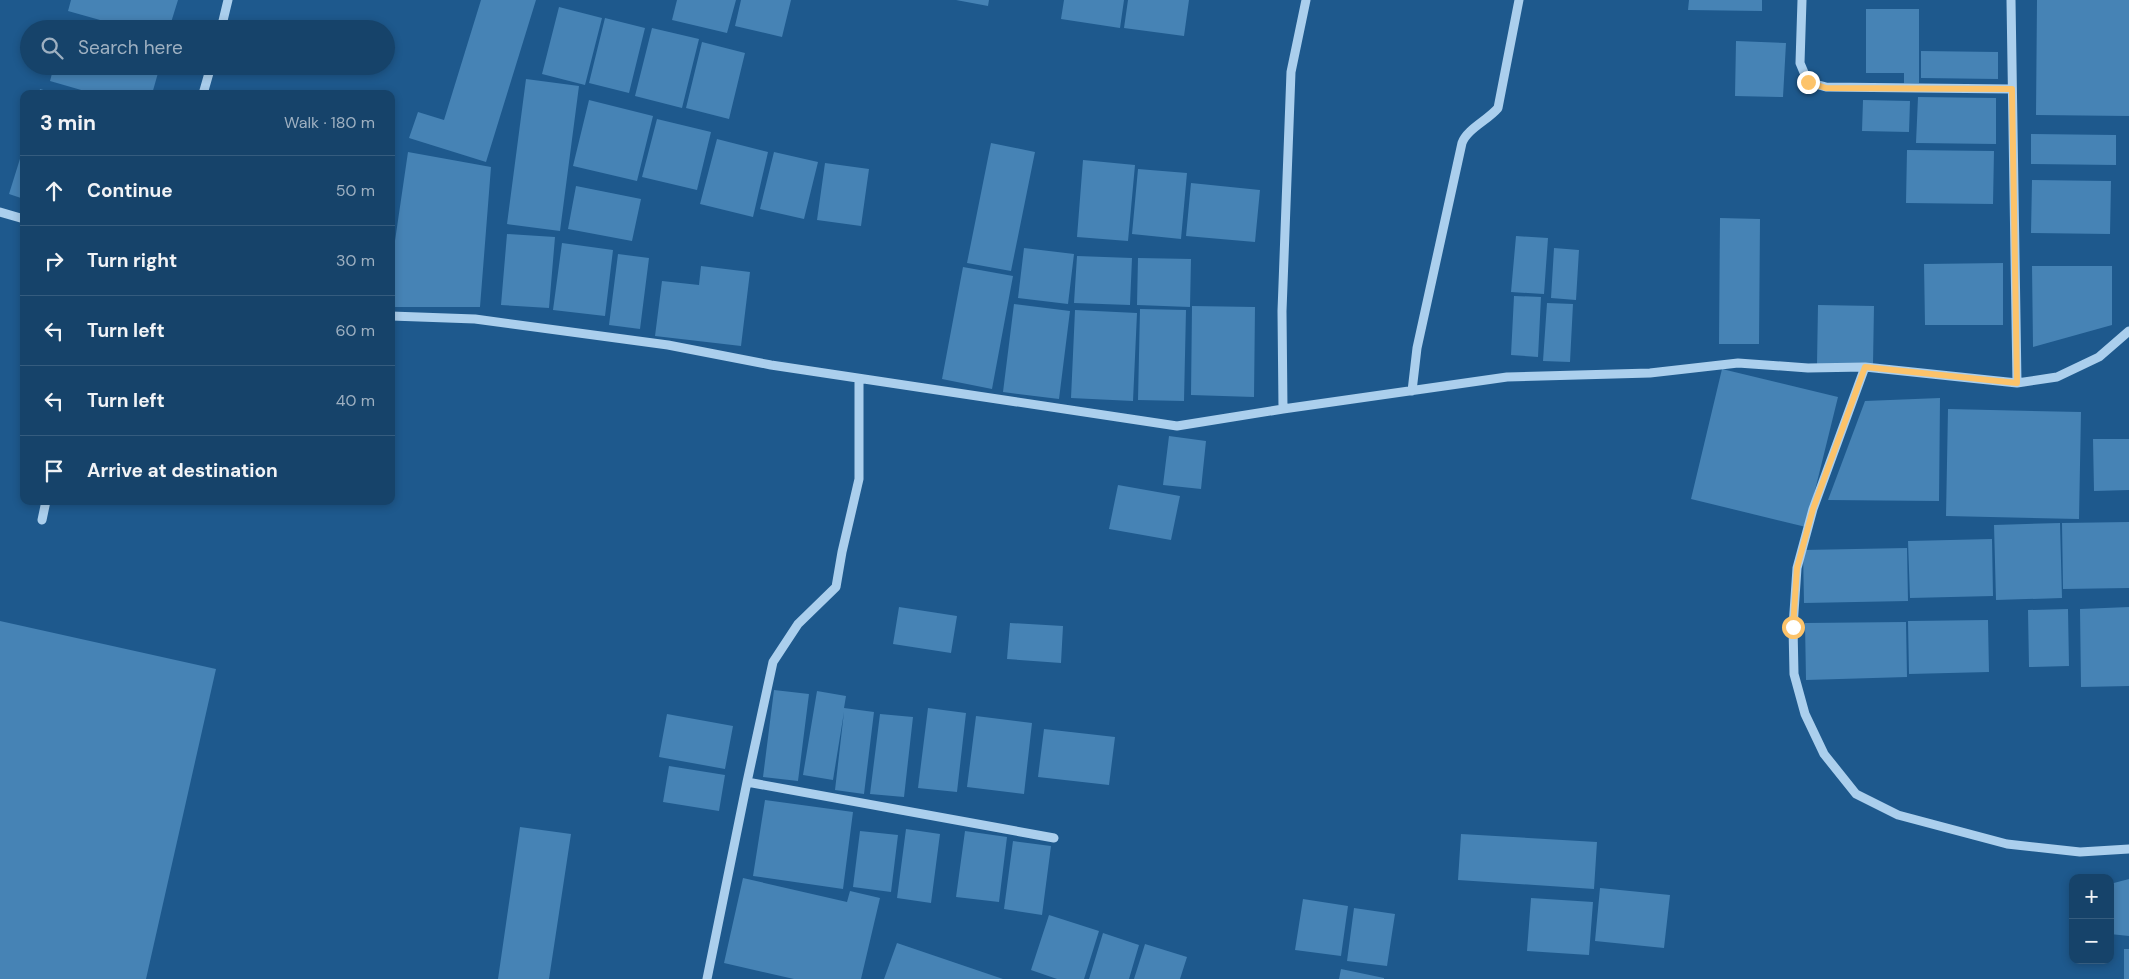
<!DOCTYPE html>
<meta charset="utf-8">
<style>
:root{--surface:#16436a;--page:#234e72;--text:#f1f3f6;--muted:#9eb0c1;--line:#355c7e}
body{margin:0;font-family:"DM Sans",sans-serif;background:var(--page);color:var(--text)}
.controls{position:absolute;right:15px;bottom:15px;display:grid;overflow:hidden;border-radius:10px;box-shadow:0 2px 8px #0003}
.controls button{width:45px;height:45px;display:grid;place-items:center;padding:0;border:0;border-bottom:1px solid var(--line);background:var(--surface);color:var(--text);font:25px sans-serif}
.stop{position:absolute;width:15px;height:15px;margin:-11px;border:4px solid #fcc36a;border-radius:50%;background:#fff}
.stop.end{background:#fcc36a;border-color:#fff;box-shadow:0 1px 5px #0008}
.list{margin:0;padding:0;list-style:none}
h2{display:flex;justify-content:space-between;align-items:center;height:65px;margin:0;padding:0 20px;font-size:21px}
h2 small{font-size:16px;font-weight:400;color:var(--muted)}
.list li{display:grid;grid-template-columns:32px 1fr auto;gap:15px;align-items:center;box-sizing:border-box;height:70px;padding:0 20px;border-top:1px solid var(--line)}
.list b{display:block;font-size:19px;white-space:nowrap}
.list em{font-size:16px;font-style:normal;color:var(--muted)}
.icon{flex:none;width:28px;height:28px;fill:none;stroke:currentColor;stroke-width:2;stroke-linecap:round;stroke-linejoin:round}
.map{position:relative;flex:none;width:2129px;height:979px;overflow:hidden}
.search{position:absolute;background:var(--surface);box-shadow:0 2px 8px #0003;left:20px;top:20px;width:375px;height:55px;display:flex;align-items:center;gap:12px;box-sizing:border-box;padding:0 18px;border-radius:28px;color:var(--muted);font-size:19px}
.panel{position:absolute;background:var(--surface);box-shadow:0 2px 8px #0003;left:20px;top:90px;width:375px;height:415px;border-radius:10px}
.map>svg:first-child{display:block}
</style>
<div class="map">
<svg width="2129" height="979" viewBox="0 0 2129 979">
<rect width="100%" height="100%" fill="#1e598d"/>
<!-- building -->
<path fill="#4683b5" d="M71,0h107l-9,29h-37l-64,-18z
M481,0h55l-50,162 -77,-24 9,-26 26,8z
M677,0h59l-9,33 -55,-13z
M741,0h50l-9,37 -47,-11z
M956,0h33l-1,6z
M1064,0h60l-4,28 -59,-9z
M1128,0h61l-5,36 -60,-8z
M1689,0h73v11l-74,-1z
M2037,0h92v116l-93,-1z
M559,7l43,11 -17,67 -43,-11z
M1866,9h53v74h-15v-10h-38z
M605,18l40,10 -16,65 -40,-10z
M66,23l17,5v1h-18z
M652,28l47,11 -17,69 -47,-12z
M1736,41l50,2 -3,54 -48,-1z
M702,42l43,11 -16,66 -43,-11z
M1921,51l77,1v27l-77,-1z
M54,66h106l-8,28h-57l-45,-13z
M526,79l53,7 -19,145 -53,-7z
M40,89l14,4v1h-15z
M1918,97l78,1v46l-80,-1z
M589,100l64,16 -16,65 -64,-15z
M1863,100l47,1 -1,31 -47,-1z
M657,119l54,13 -14,58 -55,-13z
M2031,134l85,1v30l-85,-1z
M717,139l51,13 -15,65 -53,-13z
M991,143l44,9 -24,119 -44,-8z
M24,146v53l-15,-5z
M1907,150l87,1 -1,53 -87,-1z
M408,152l83,15 -11,140h-89v-39z
M774,152l44,10 -14,57 -44,-10z
M1083,160l52,5 -7,76 -51,-4z
M825,163l44,6 -8,57 -44,-6z
M1138,169l49,4 -6,66 -49,-5z
M2032,180l79,1 -1,53 -79,-1z
M1191,183l69,7 -5,52 -69,-6z
M576,186l65,13 -9,42 -64,-12z
M1720,218l40,1 -1,125h-40z
M507,234l48,3 -6,71 -48,-3z
M1516,236l32,2 -4,56 -33,-2z
M562,243l51,7 -8,66 -52,-6z
M1024,248l50,6 -6,50 -50,-6z
M1554,248l25,2 -3,50 -25,-2z
M618,254l31,4 -9,71 -31,-4z
M1077,256l55,2 -2,47 -56,-2z
M1138,258l53,1 -1,48 -53,-2z
M2003,263v62h-78l-1,-61z
M701,266l49,6 -9,74 -86,-10 7,-55 37,4z
M2032,266h80v59l-79,22z
M963,267l50,9 -21,113 -50,-10z
M1514,296l27,1 -3,60 -27,-2z
M1547,303l26,1 -3,58 -27,-1z
M1014,304l56,7 -11,88 -56,-7z
M1818,305l56,1 -1,58h-56z
M1192,306l63,1 -1,90 -63,-2z
M1140,309l46,1 -2,91 -46,-1z
M1075,310l62,3 -4,88 -62,-3z
M1722,369l116,28 -32,130 -115,-28z
M1940,398l-1,103 -111,-1 37,-99z
M1948,409l133,3 -2,107 -133,-3z
M1169,436l37,5 -5,48 -38,-4z
M2093,439h36v51l-35,1z
M1118,485l62,11 -9,44 -62,-11z
M2129,522v66l-66,1 -1,-66z
M2060,523l2,75 -66,2 -2,-75z
M1992,539l1,57 -83,2 -2,-57z
M1907,548l1,53 -104,2 -1,-53z
M899,607l58,9 -6,37 -58,-9z
M2129,607v79l-48,1 -1,-78z
M2068,609l1,57 -40,1 -1,-57z
M1988,620l1,52 -80,2 -1,-53z
M0,621l216,48 -70,310h-146z
M1906,622l1,55 -101,3 -1,-57z
M1010,623l53,3 -2,37 -54,-4z
M774,690l35,4 -11,87 -35,-4z
M817,691l29,5 -2,12 30,4 -10,82 -29,-4 9,-78 -11,68 -30,-5z
M928,708l38,5 -9,79 -39,-4z
M667,714l66,12 -8,43 -66,-12z
M880,714l33,3 -9,80 -34,-3z
M976,716l56,7 -8,71 -57,-7z
M1044,729l71,8 -6,48 -71,-8z
M669,766l56,9 -6,36 -56,-9z
M765,800l88,12 -10,77 -90,-13z
M520,827l51,7 -22,145h-51z
M906,829l34,5 -9,69 -34,-5z
M860,831l38,4 -7,57 -38,-5z
M965,831l42,6 -8,65 -43,-5z
M1461,834l136,8 -3,47 -136,-9z
M1013,841l38,5 -9,69 -38,-6z
M743,878l104,24 3,-11 30,7 -19,81h-67l-70,-16z
M2129,879v57l-19,-2v-50z
M1600,888l70,7 -6,53 -69,-7z
M1531,898l62,4 -4,53 -62,-4z
M1303,899l45,7 -7,50 -46,-6z
M1354,908l41,6 -8,52 -40,-5z
M1049,915l50,16 -15,48h-27l-26,-9z
M1103,933l36,12 -10,34h-40z
M897,943l106,36h-119z
M1145,944l42,13 -7,22h-46z
M2124,949h5v30h-5z
M1341,969l43,9v1h-45z"/>
<g fill="none" stroke-linecap="round" stroke-linejoin="round">
<!-- minor -->
<path stroke="#abcfed" stroke-width="9" d="M1802,0l-2,63 8,19 18,5 186,2
M2011,0l6,383
M221,29l7,-29
M203,94l8,-28
M0,212l24,7
M391,316l84,3 193,26 103,20 406,61 106,-17 224,-32 143,-4 88,-10 70,5 57,-1 152,16 40,-6 42,-20 30,-26
M1865,367l-52,142 -16,59 -4,59 1,47 11,40 19,40 32,40 42,21 109,29 73,8 49,-3
M1412,391l5,-43 45,-205c5,-14 26,-23 36,-35l21,-108
M1283,409l-1,-98 9,-239 15,-72
M42,520l4,-19
M747,782l307,56
M707,979l40,-197 26,-120 25,-38 38,-37 6,-35 17,-73v-100"/>
</g>
<g fill="none" stroke-linecap="round" stroke-linejoin="round">
<!-- route -->
<path stroke="#fcc36a" stroke-width="6" d="M1793,627l4,-59 16,-59 52,-142 152,16 -5,-294 -186,-1 -18,-6"/>
</g>
</svg>
<div class="controls">
<button>+</button>
<button>−</button>
</div>
<div class="stop" style="left:1793px;top:627px"></div>
<div class="stop end" style="left:1808px;top:82px"></div>
<div class="search"><svg class="icon" aria-label="search" viewBox="0 0 24 24"><circle cx="10" cy="10" r="6"/><path d="M15 15l6 6"/></svg>Search here</div>
<section class="panel">
<h2>3 min<small>Walk · 180 m</small></h2>
<ul class="list">
<li><svg class="icon" aria-label="ahead" viewBox="0 0 24 24"><path d="M12 20V5M6 11l6-6 6 6"/></svg><div><b>Continue</b></div><em>50 m</em></li>
<li><svg class="icon" aria-label="right" viewBox="0 0 24 24"><path d="M7 20v-9h11M14 6l5 5-5 5"/></svg><div><b>Turn right</b></div><em>30 m</em></li>
<li><svg class="icon" aria-label="left" viewBox="0 0 24 24"><path d="M17 20v-9H6M10 6l-5 5 5 5"/></svg><div><b>Turn left</b></div><em>60 m</em></li>
<li><svg class="icon" aria-label="left" viewBox="0 0 24 24"><path d="M17 20v-9H6M10 6l-5 5 5 5"/></svg><div><b>Turn left</b></div><em>40 m</em></li>
<li><svg class="icon" aria-label="arrive" viewBox="0 0 24 24"><path d="M6 21V4h12l-3 4 3 4H6"/></svg><div><b>Arrive at destination</b></div></li>
</ul>
</section>
</div>
